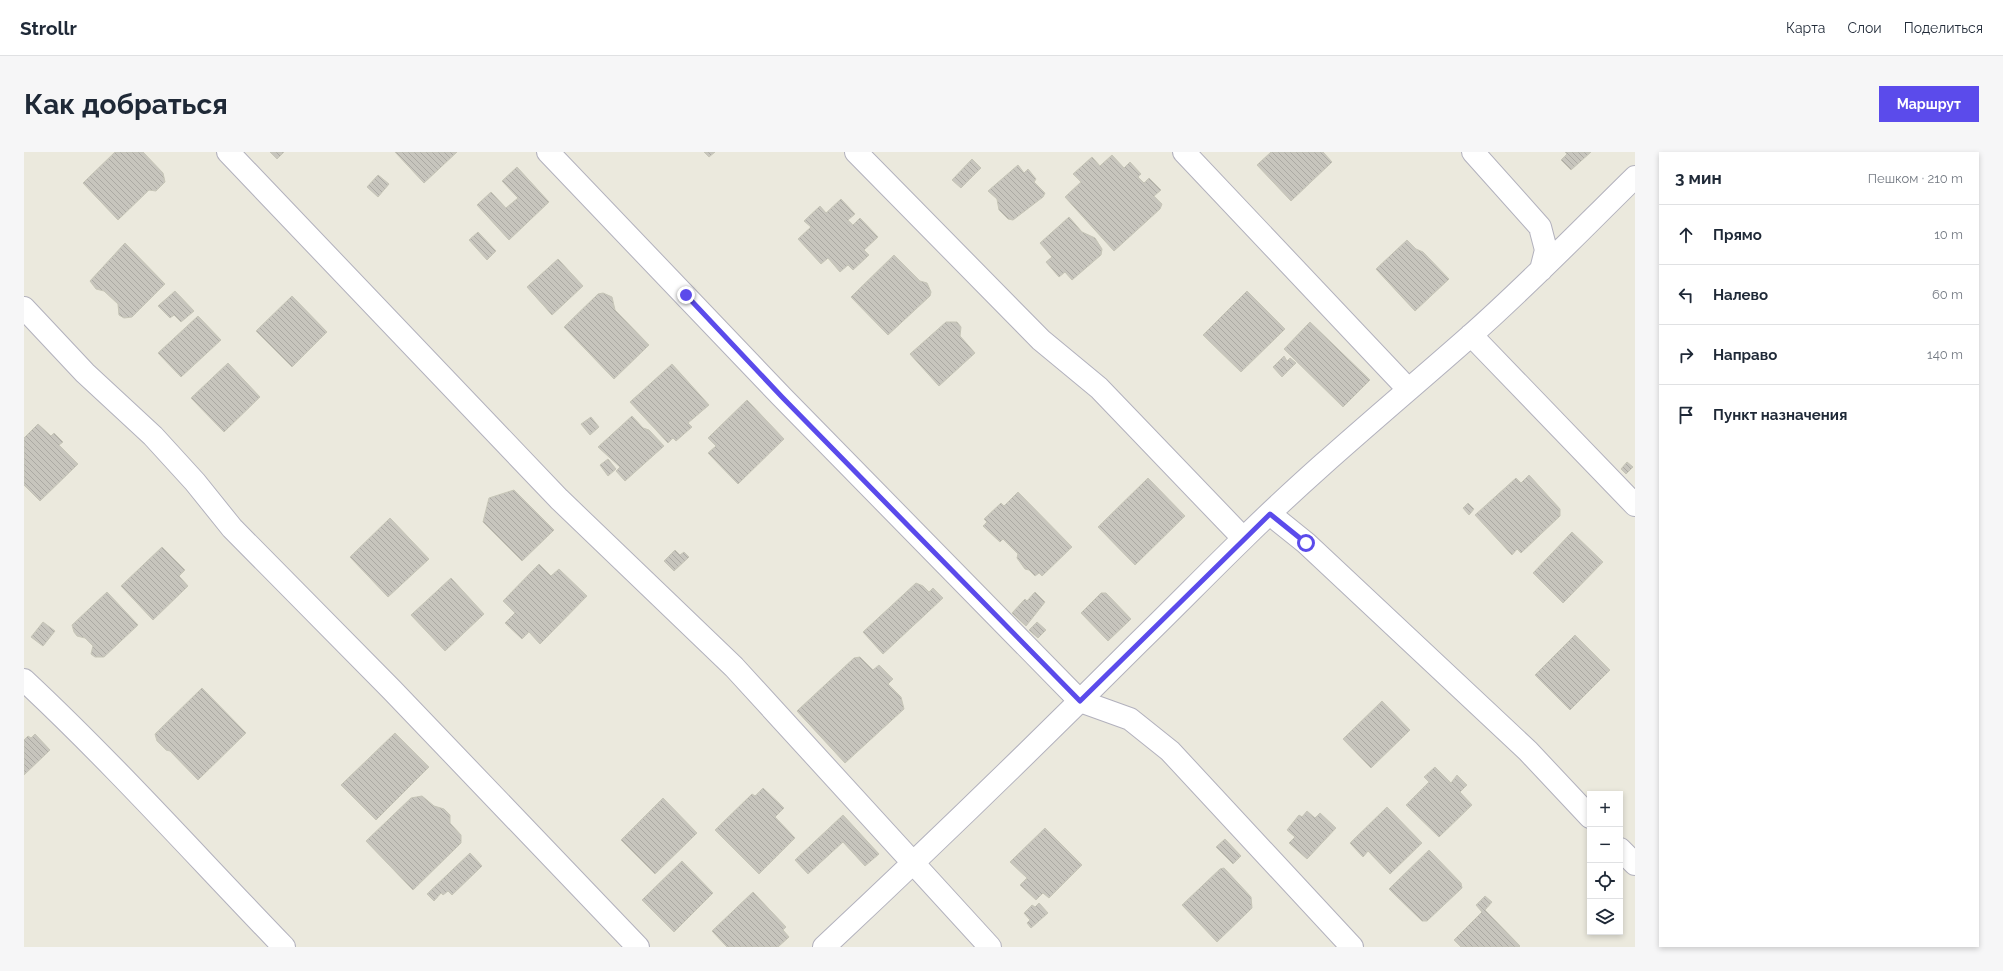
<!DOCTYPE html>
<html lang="ru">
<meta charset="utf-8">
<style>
:root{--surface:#fff;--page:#f6f6f7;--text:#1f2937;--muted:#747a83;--line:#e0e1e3;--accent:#5b4beb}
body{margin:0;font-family:Raleway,sans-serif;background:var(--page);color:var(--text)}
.controls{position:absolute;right:12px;bottom:12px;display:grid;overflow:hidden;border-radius:0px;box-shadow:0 2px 6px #0003}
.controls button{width:36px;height:36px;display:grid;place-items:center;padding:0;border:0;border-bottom:1px solid var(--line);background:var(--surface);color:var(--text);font:20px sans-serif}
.stop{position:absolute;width:12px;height:12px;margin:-9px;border:3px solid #5b4beb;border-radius:50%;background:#fff}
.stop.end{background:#5b4beb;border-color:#fff;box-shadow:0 1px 4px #0008}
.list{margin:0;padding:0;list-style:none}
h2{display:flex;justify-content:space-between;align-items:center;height:52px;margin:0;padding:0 16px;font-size:17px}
h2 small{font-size:13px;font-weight:400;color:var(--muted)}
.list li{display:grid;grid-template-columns:26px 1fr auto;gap:12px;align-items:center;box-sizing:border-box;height:60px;padding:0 16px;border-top:1px solid var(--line)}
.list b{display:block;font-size:15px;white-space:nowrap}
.list em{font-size:13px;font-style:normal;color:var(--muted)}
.icon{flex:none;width:22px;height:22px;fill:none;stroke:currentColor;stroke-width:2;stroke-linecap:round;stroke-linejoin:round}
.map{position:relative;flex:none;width:1611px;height:795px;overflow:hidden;border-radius:0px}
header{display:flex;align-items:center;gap:24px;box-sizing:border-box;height:56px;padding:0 20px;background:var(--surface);border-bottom:1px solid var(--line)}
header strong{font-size:19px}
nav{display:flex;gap:22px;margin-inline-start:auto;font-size:14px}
.intro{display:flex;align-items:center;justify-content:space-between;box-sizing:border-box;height:96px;padding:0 24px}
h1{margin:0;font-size:28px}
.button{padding:10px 18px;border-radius:0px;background:var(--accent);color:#fff;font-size:14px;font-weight:700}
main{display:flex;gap:24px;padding:0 24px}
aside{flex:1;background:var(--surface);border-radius:0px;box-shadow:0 2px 6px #0003}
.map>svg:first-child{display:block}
</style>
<header>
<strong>Strollr</strong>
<nav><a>Карта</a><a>Слои</a><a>Поделиться</a></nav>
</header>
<div class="intro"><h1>Как добраться</h1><a class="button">Маршрут</a></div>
<main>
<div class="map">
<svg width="1611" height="795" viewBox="0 0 1611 795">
<defs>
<pattern id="building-back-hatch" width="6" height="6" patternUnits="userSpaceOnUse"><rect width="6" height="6" fill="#c7c5bd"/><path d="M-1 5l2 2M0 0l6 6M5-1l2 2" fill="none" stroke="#aba9a3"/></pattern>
</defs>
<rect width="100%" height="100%" fill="#ebe9dd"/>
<!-- building -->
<path fill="url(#building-back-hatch)" stroke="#c6c5b7" d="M91,0h28l20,21 2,9 -9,9 -7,-1 -31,30 -35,-37z
M246,0h14l-7,7z
M371,0h62l-33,31z
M680,0h11l-6,5z
M1247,0h52l9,10 -41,39 -34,-36z
M1541,0h26l-20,18 -10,-10 6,-6z
M1088,3l12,13 6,-6 11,12 -3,3 6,6 5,-5 12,12 -7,6 8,8 -2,5 -46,42 -49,-54 16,-15 -8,-8 19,-17 8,9z
M948,7l9,9 -20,20 -9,-8z
M994,13l6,8 4,-4 8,10 -2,3 11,11 -2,4 -30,23 -5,-1 -9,-9 -2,-11 -9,-8z
M493,15l32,35 -40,38 -32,-35 14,-13 15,16 12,-10 -16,-17z
M354,23l11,9 -11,13 -11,-10z
M817,47l14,15 -7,6 5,5 7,-7 18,19 -14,13 5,5 -16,15 -5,-5 -8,7 -12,-14 -7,6 -23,-25 13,-12 -7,-6 16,-15 6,7z
M1045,65l13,15 13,6 7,11 -1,6 -29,25 -7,-8 -6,5 -13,-15 6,-5 -12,-14z
M454,80l18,19 -9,9 -18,-20z
M1383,88l9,9 7,3 26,27 -34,32 -39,-42z
M101,91l40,41 -33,33 -8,1 -5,-3 -1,-11 -14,-13 -8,-2 -6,-8z
M870,103l26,26 7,2 4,9 -1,4 -42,39 -37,-38z
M534,107l25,27 -31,29 -25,-28z
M151,139l19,20 -13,11 -7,-7 -4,3 -12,-12z
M1223,139l38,38 -44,43 -38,-37z
M579,141l9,4 3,13 34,35 -35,34 -50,-52 34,-33z
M268,144l35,36 -35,35 -36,-36z
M174,164l23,24 -40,37 -23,-24z
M922,170h11l4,5 -1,9 15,17 -36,33 -29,-32z
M1286,170l60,58 -27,27 -59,-58z
M1260,204l3,5 3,-3 6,5 -14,14 -9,-10z
M204,211l32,34 -36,35 -33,-34z
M648,212l37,41 -21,18 4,4 -16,14 -3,-3 -5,5 -38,-41z
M723,248l37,39 -46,45 -30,-31 8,-7 -8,-8z
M608,264l11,12 6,2 15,16 -39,35 -9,-10 4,-4 -22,-20z
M567,265l8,10 -9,8 -9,-11z
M14,272l13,12 3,-3 9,9 -4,3 19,19 -38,37 -16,-16v-47z
M584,307l8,10 -8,7 -8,-11z
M1603,310l6,5 -7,7 -5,-5z
M1505,323l31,34v7l-39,37 -4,-4 -5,6 -37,-40 41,-37 5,5z
M1124,326l37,38 -50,49 -37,-38z
M490,338l40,40 -32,31 -39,-39 6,-24z
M994,340l54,55 -30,29 -3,-3 -4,3 -6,-6 -4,-1 -8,-11 1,-4 -15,-15 -3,3 -17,-16 4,-4 -3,-3 17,-16 3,3z
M1444,351l6,6 -5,6 -6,-7z
M366,366l39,41 -41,38 -38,-40z
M1548,380l31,30 -40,41 -30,-30z
M138,395l23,23 -6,6 9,10 -35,34 -32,-34z
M651,398l5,5 4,-3 5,5 -15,14 -10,-10z
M515,412l12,12 8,-7 28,27 -47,48 -11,-12 -7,7 -17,-16 10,-10 -12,-12z
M427,426l33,36 -39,37 -34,-36z
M892,431l7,3 6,6 4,-4 10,10 -60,56 -20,-22z
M83,440l31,33 -34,32h-9l-4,-3 2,-8 -8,-8 -8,-2 -3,-4 -2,-7z
M1011,440l10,10 -19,24 -14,-13 13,-14 2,2z
M1077,441h5l25,26 -23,22 -27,-28z
M19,470l12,9 -12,15 -12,-9z
M1013,470l9,8 -8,8 -9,-8z
M1551,483l35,35 -40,40 -35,-35z
M836,505l13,13 6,-5 14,14 -5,5 13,13 3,12 -59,54 -48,-52 57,-53z
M178,536l44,45 -48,47 -28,-29 -4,-1 -9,-9 -2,-7z
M1358,549l28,29 -39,38 -28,-29z
M371,581l34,34 -53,53 -35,-35z
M11,582l15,16 -26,25v-35l4,-4 3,2z
M1411,615l16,16 6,-8 10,10 -7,7 12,13 -33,32 -33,-32 23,-23 -5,-5z
M739,636l21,20 -9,9 20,21 -36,36 -44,-44 37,-36 3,2z
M398,644l12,10 10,3 6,6v8l11,12v8l-48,47 -47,-49 45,-43z
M639,646l34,35 -42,41 -34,-34z
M1363,655l35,36 -32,31 -22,-23 -5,6 -13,-14z
M1283,659l8,7 5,-5 16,15 -29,31 -18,-16 6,-6 -8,-7 12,-15 3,2z
M819,663l36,39 -14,12 -22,-24 -35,32 -13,-14z
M1021,676l37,37 -33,33 -6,-5 -7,7 -16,-15 7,-7 -17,-16z
M1201,687l16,17 -8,8 -17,-17z
M1405,698l32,33 1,5 -35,33h-5l-33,-32z
M446,701l12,13 -30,29 -4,-4 -5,4 -2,-2 -7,8 -7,-7z
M658,709l31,32 -39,39 -32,-32z
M1200,716l27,29 1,11 -35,34 -35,-37 38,-36z
M729,740l33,35 -3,3 6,7 -11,10h-51l-15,-16z
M1461,744l7,6 -7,8 35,36 -1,1h-58l-7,-7 28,-28 -6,-7z
M1015,751l9,10 -17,15 -4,-5 3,-3 -6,-7 8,-8 3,2z"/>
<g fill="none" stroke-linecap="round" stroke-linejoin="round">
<!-- street casing -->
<g stroke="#b2b1bd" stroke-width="24">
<path id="street" d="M204,0l331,347 175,168 256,280
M524,0l234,245 298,304 50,18 40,32 182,196
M832,0l185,188 58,48 144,150
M1160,0l224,237
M1449,0l67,75 6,23 -5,20
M0,156l61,65 68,63 42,46 37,46 160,162 246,257
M1447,183l164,170
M1246,362l36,29 222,208 62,66
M0,528c91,85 174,178 260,267
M1596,697l15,15
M800,795c107,-100 212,-202 315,-305 35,-34 69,-69 104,-103 72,-71 150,-135 226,-202 58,-51 111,-106 166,-160"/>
</g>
<!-- street -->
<use href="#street" stroke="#fff" stroke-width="22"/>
</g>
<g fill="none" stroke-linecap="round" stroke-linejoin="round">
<!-- route -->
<path stroke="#5b4beb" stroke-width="5" d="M662,143l96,102 298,304 190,-187 36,29"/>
</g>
</svg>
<div class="controls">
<button>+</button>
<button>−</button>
<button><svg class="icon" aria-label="locate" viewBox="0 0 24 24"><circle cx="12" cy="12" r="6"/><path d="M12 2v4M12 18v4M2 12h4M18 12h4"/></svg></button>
<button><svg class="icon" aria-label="layers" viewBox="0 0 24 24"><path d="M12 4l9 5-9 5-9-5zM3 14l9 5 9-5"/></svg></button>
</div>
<div class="stop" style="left:1282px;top:391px"></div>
<div class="stop end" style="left:662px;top:143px"></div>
</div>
<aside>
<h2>3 мин<small>Пешком · 210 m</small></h2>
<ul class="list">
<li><svg class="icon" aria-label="ahead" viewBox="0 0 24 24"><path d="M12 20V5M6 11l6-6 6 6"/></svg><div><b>Прямо</b></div><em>10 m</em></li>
<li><svg class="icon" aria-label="left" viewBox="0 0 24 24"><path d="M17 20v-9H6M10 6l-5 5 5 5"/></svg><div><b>Налево</b></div><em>60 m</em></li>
<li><svg class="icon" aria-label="right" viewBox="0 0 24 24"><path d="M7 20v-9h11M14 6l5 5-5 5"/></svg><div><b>Направо</b></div><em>140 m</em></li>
<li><svg class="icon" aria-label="arrive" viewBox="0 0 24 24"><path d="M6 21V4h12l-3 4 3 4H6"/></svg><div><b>Пункт назначения</b></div></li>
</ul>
</aside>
</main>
